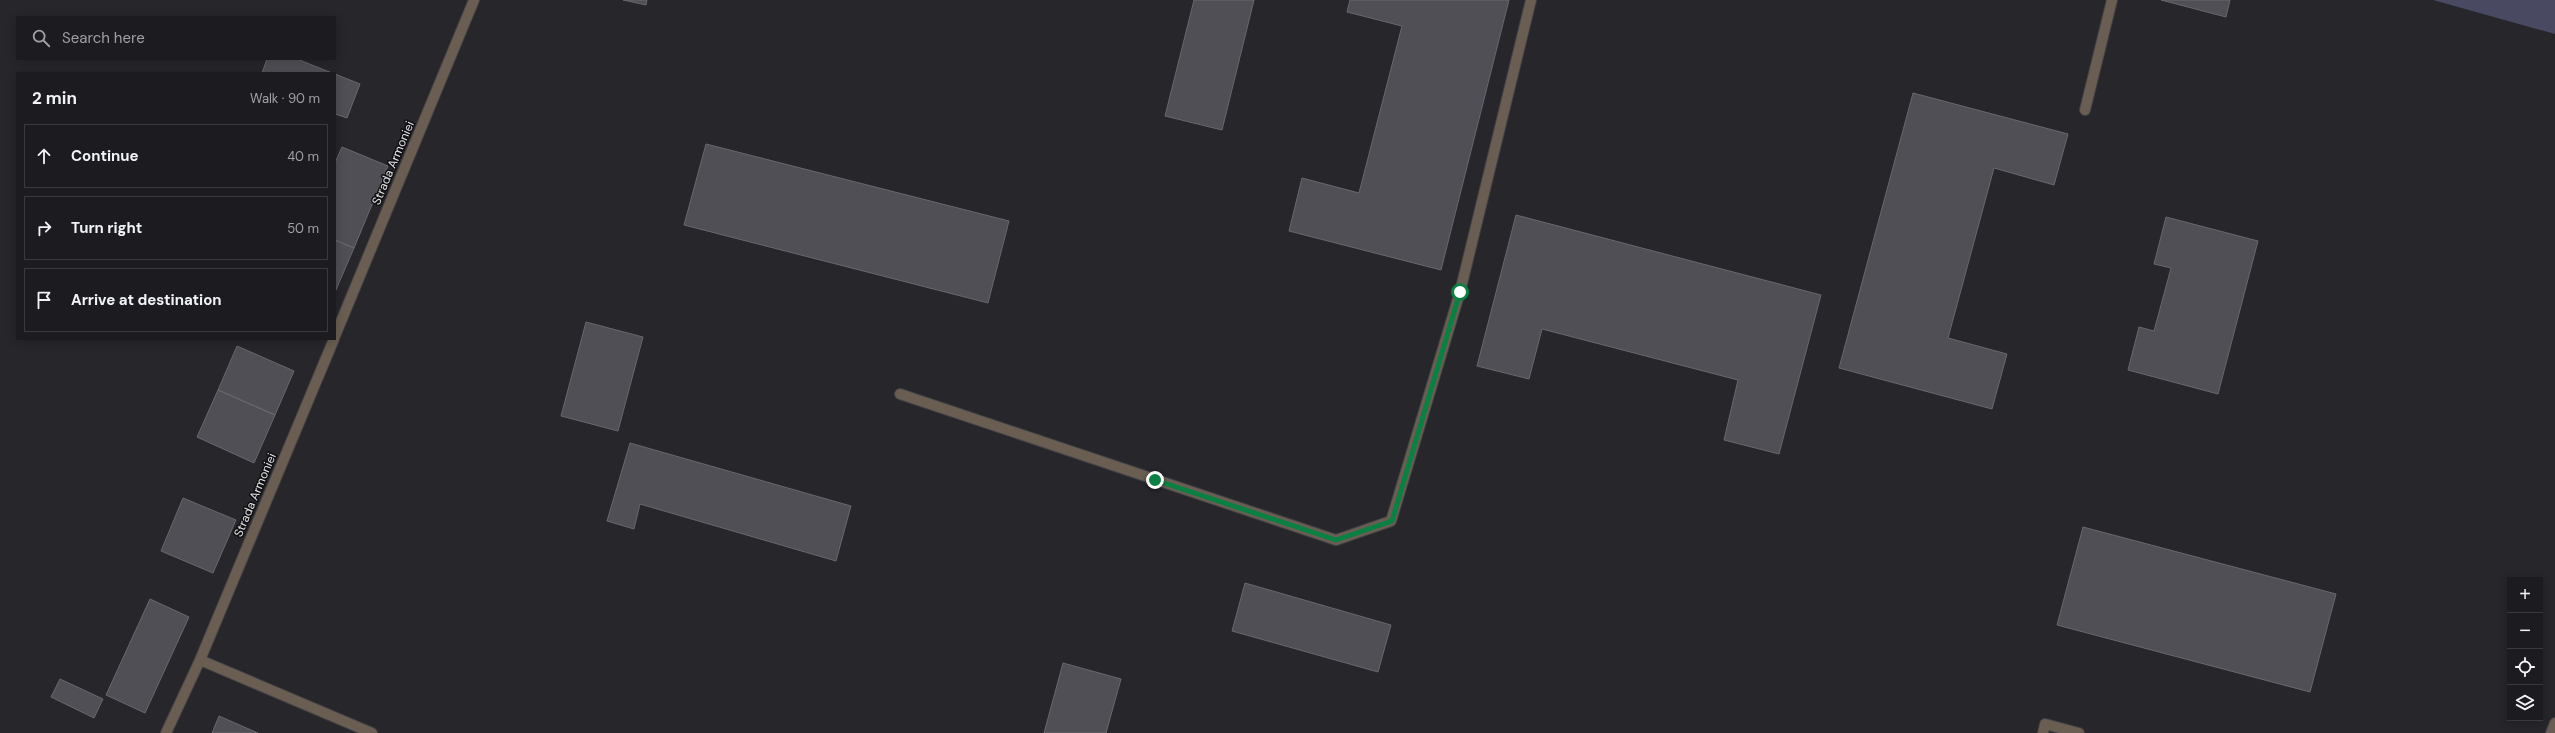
<!DOCTYPE html>
<meta charset="utf-8">
<style>
:root{--surface:#1c1c20;--page:#252529;--text:#f1f3f6;--muted:#a0a1a5;--line:#3a3a3e}
body{margin:0;font-family:"DM Sans",sans-serif;background:var(--page);color:var(--text)}
.controls{position:absolute;right:12px;bottom:12px;display:grid;overflow:hidden;border-radius:0px;box-shadow:0 2px 10px #0003}
.controls button{width:36px;height:36px;display:grid;place-items:center;padding:0;border:0;border-bottom:1px solid var(--line);background:var(--surface);color:var(--text);font:20px sans-serif}
.stop{position:absolute;width:12px;height:12px;margin:-9px;border:3px solid #0b8043;border-radius:50%;background:#fff}
.stop.end{background:#0b8043;border-color:#fff;box-shadow:0 1px 4px #0008}
.list{margin:0;padding:0;list-style:none}
h2{display:flex;justify-content:space-between;align-items:center;height:52px;margin:0;padding:0 16px;font-size:17px}
h2 small{font-size:13px;font-weight:400;color:var(--muted)}
.list li{display:grid;grid-template-columns:26px 1fr auto;gap:12px;align-items:center;box-sizing:border-box;height:64px;margin:0 8px 8px;padding:0 8px;border:1px solid var(--line);border-radius:0px}
.list b{display:block;font-size:15px;white-space:nowrap}
.list em{font-size:13px;font-style:normal;color:var(--muted)}
.icon{flex:none;width:22px;height:22px;fill:none;stroke:currentColor;stroke-width:2;stroke-linecap:round;stroke-linejoin:round}
.map{position:relative;flex:none;width:2555px;height:733px;overflow:hidden}
.search{position:absolute;background:var(--surface);box-shadow:0 2px 10px #0003;left:16px;top:16px;width:320px;height:44px;display:flex;align-items:center;gap:10px;box-sizing:border-box;padding:0 14px;border-radius:0px;color:var(--muted);font-size:15px}
.panel{position:absolute;background:var(--surface);box-shadow:0 2px 10px #0003;left:16px;top:72px;width:320px;height:268px;border-radius:0px}
.map>svg:first-child{display:block}
</style>
<div class="map">
<svg width="2555" height="733" viewBox="0 0 2555 733">
<rect width="100%" height="100%" fill="#26262b"/>
<!-- green -->
<path fill="#494962" d="M2433,0h122v34z"/>
<!-- building -->
<path fill="#4f4f55" stroke="#68686e" d="M623,0h24l-1,5z
M1194,0h60l-32,130 -57,-14z
M1350,0h159l-68,270 -152,-39 13,-53 57,15 43,-167 -55,-14z
M2161,0h69l-4,17z
M267,59h30l35,14h-70z
M335,74l25,10 -13,34 -12,-4z
M1913,93l155,41 -14,51 -60,-17 -46,170 59,16 -15,55 -153,-41z
M706,144l303,77 -21,82 -304,-78z
M342,147l46,19 -34,82 -19,-8v-77z
M1516,215l305,80 -42,159 -55,-14 14,-60 -196,-51 -13,50 -52,-13z
M2166,217l92,24 -40,153 -90,-24 11,-43 15,4 17,-63 -17,-4z
M335,240l19,8 -19,44z
M586,322l57,15 -25,94 -57,-15z
M237,346l57,25 -19,44 -57,-25z
M218,390l57,25 -21,48 -57,-26z
M630,443l221,63 -15,55 -196,-57 -6,25 -27,-8z
M183,498l53,22 -23,53 -52,-22z
M2083,527l253,67 -26,98 -253,-67z
M1245,583l146,42 -13,47 -146,-41z
M150,599l39,18 -44,96 -39,-18z
M1063,663l58,16 -15,54h-62z
M60,679l43,20 -9,19 -43,-21z
M219,716l39,17h-46z"/>
<g fill="none" stroke-linecap="round" stroke-linejoin="round">
<!-- minor casing -->
<g stroke="#414146" stroke-width="12">
<path id="minor" d="M2085,110l27,-110
M335,336l139,-336
M900,394l436,146 55,-19 69,-229 71,-292
M200,660l172,73
M166,733l34,-73 134,-321
M2043,733l2,-9 34,9
M2551,733l4,-10"/>
</g>
<!-- minor -->
<use href="#minor" stroke="#695e51" stroke-width="10"/>
</g>
<g fill="none" stroke-linecap="round" stroke-linejoin="round">
<!-- route -->
<path stroke="#0b8043" stroke-width="5" d="M1155,480l181,60 56,-19 68,-229"/>
</g>
<g text-anchor="middle" stroke-width="3" stroke-linejoin="round" paint-order="stroke">
<!-- street labels -->
<g font-size="12" fill="#e6e6ea" stroke="#0f0f11">
<text transform="translate(393 163) rotate(-67)" y="4">Strada Armoniei</text>
<text transform="translate(255 495) rotate(-67)" y="4">Strada Armoniei</text>
</g>
</g>
</svg>
<div class="controls">
<button>+</button>
<button>−</button>
<button><svg class="icon" aria-label="locate" viewBox="0 0 24 24"><circle cx="12" cy="12" r="6"/><path d="M12 2v4M12 18v4M2 12h4M18 12h4"/></svg></button>
<button><svg class="icon" aria-label="layers" viewBox="0 0 24 24"><path d="M12 4l9 5-9 5-9-5zM3 14l9 5 9-5"/></svg></button>
</div>
<div class="stop" style="left:1460px;top:292px"></div>
<div class="stop end" style="left:1155px;top:480px"></div>
<div class="search"><svg class="icon" aria-label="search" viewBox="0 0 24 24"><circle cx="10" cy="10" r="6"/><path d="M15 15l6 6"/></svg>Search here</div>
<section class="panel">
<h2>2 min<small>Walk · 90 m</small></h2>
<ul class="list">
<li><svg class="icon" aria-label="ahead" viewBox="0 0 24 24"><path d="M12 20V5M6 11l6-6 6 6"/></svg><div><b>Continue</b></div><em>40 m</em></li>
<li><svg class="icon" aria-label="right" viewBox="0 0 24 24"><path d="M7 20v-9h11M14 6l5 5-5 5"/></svg><div><b>Turn right</b></div><em>50 m</em></li>
<li><svg class="icon" aria-label="arrive" viewBox="0 0 24 24"><path d="M6 21V4h12l-3 4 3 4H6"/></svg><div><b>Arrive at destination</b></div></li>
</ul>
</section>
</div>
